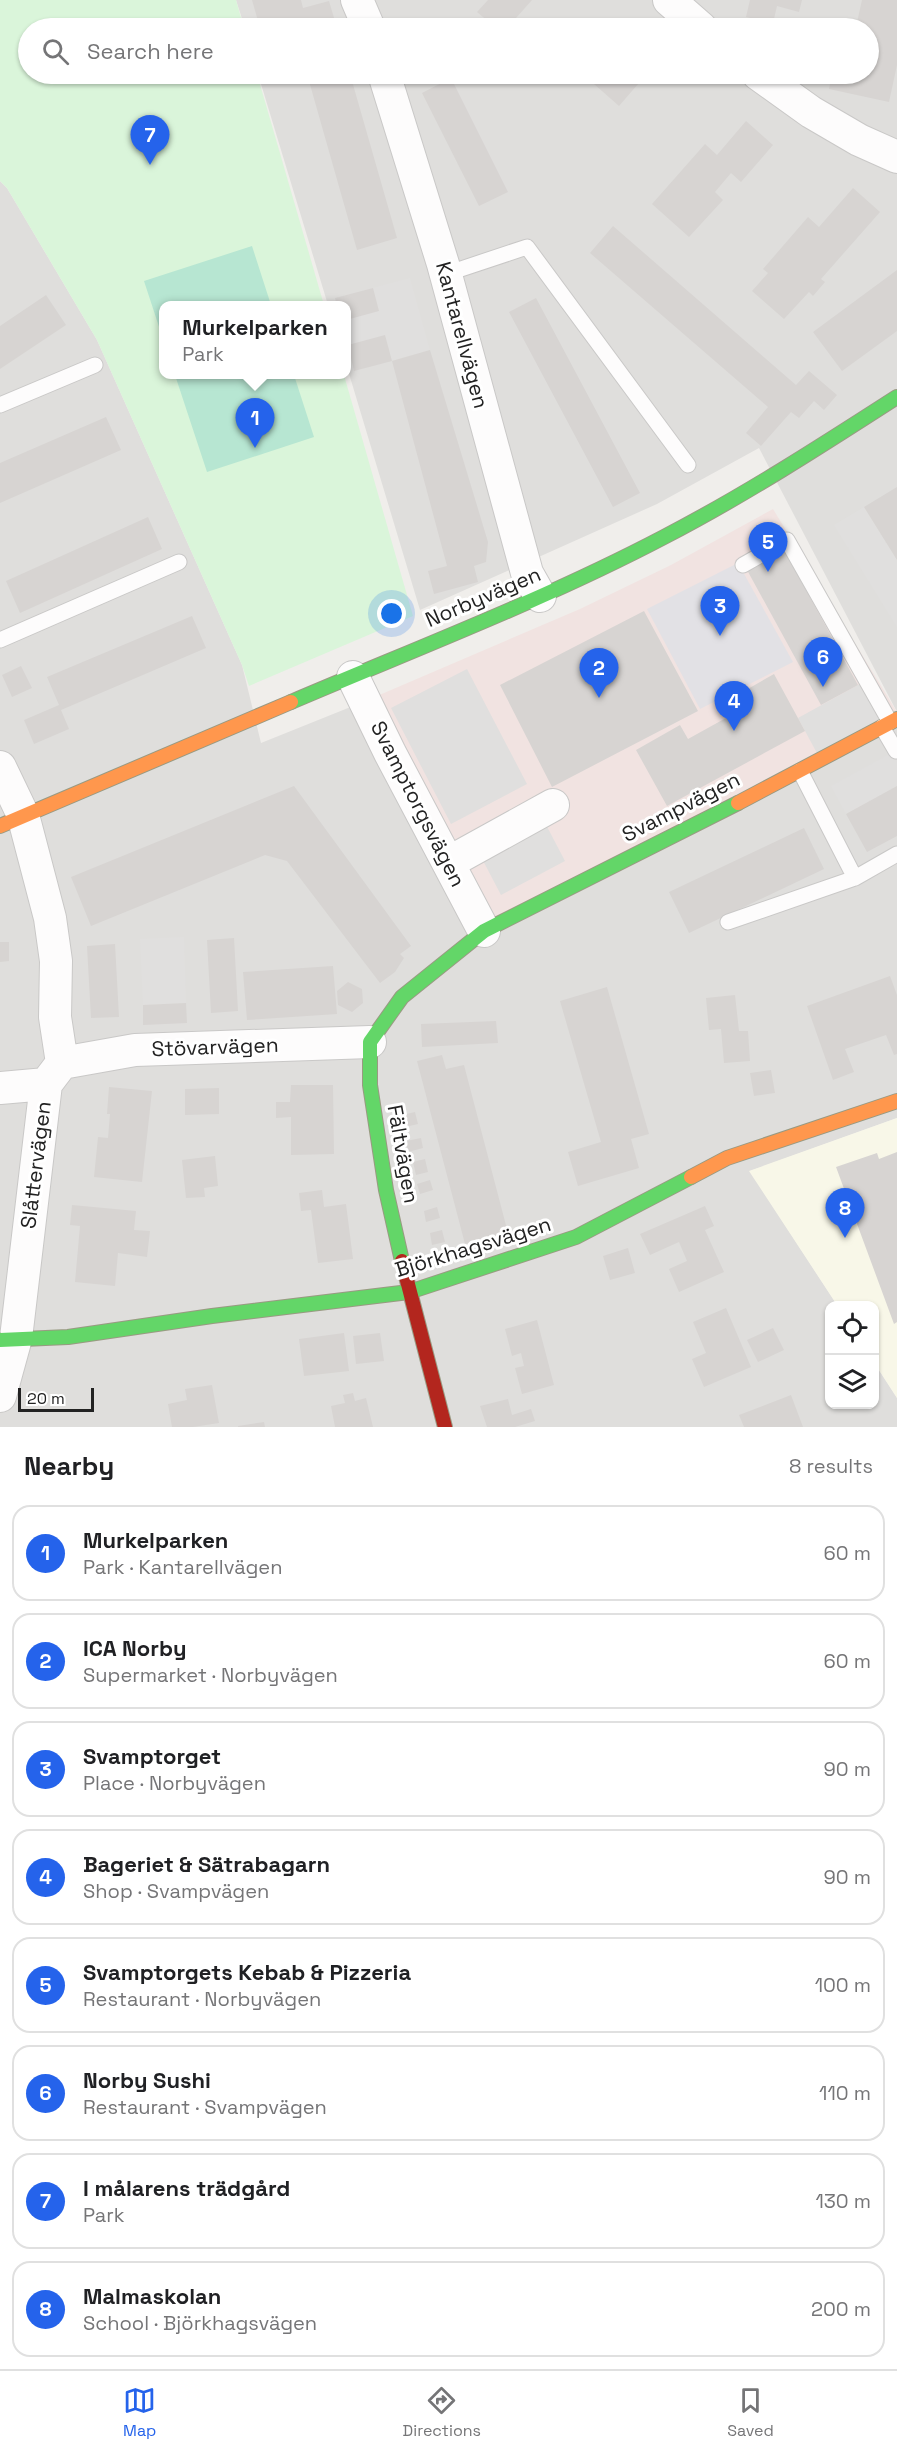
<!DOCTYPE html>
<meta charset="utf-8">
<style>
:root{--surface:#fff;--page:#f2f2f2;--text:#202124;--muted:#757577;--line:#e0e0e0;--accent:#2563eb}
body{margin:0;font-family:"Space Grotesk",sans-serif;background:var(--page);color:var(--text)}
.controls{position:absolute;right:18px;bottom:18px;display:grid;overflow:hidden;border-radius:12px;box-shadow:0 2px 4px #0004}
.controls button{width:54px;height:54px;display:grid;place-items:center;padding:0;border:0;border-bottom:2px solid var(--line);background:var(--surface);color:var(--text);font:30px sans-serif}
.scale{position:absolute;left:18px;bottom:15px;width:76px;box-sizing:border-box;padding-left:6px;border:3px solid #222;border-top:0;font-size:16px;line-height:21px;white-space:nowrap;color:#222;-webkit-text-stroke:4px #fff;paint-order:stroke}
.you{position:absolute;left:392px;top:614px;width:21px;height:21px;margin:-15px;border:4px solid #fff;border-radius:50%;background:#1a73e8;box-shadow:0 0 0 9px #1a73e833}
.badge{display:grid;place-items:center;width:39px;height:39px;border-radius:50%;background:var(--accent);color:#fff;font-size:20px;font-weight:700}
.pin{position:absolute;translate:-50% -50px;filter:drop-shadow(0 2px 3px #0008)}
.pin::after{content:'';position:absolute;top:32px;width:21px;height:18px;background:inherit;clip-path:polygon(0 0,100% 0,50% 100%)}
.popup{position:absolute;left:159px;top:301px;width:192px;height:78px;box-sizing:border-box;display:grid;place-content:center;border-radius:12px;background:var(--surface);filter:drop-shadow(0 2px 4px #0005);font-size:20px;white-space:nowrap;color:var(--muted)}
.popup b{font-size:22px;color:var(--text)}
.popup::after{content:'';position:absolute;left:50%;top:100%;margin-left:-12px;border:12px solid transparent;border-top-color:var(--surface)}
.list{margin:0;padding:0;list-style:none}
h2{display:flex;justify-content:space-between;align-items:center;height:78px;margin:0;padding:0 24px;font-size:26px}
h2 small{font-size:20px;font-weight:400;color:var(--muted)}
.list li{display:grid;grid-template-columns:39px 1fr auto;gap:18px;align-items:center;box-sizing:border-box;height:96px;margin:0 12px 12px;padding:0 12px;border:2px solid var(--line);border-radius:18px}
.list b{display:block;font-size:22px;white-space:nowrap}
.list p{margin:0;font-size:20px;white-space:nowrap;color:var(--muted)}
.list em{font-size:20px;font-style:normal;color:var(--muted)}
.icon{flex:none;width:33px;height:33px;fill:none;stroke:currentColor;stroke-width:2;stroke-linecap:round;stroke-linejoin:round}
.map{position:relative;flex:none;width:897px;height:1427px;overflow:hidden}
.search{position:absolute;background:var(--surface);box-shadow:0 2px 4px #0004;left:18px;right:18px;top:18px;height:66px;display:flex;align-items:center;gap:15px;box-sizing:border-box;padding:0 21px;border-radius:33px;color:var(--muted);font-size:22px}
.sheet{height:942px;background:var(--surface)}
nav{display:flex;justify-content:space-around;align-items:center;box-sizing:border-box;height:84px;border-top:2px solid var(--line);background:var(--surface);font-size:16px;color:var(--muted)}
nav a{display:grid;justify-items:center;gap:3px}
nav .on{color:var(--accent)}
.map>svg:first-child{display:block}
</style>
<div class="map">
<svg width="897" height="1427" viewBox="0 0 897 1427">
<rect width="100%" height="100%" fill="#f0eeeb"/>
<!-- residential -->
<path fill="#dfdedc" d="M236,0h661v712l-138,-264 -102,56 -237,106 -73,-243 -1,-61 -18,-1 -70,-231h610v-46h-623z
M0,181l7,7 90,152 145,325 19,78 102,-41 534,10v406l-147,53 87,134 -7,1v98h44l1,-40 22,34v29h-897z"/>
<!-- commercial -->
<path fill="#f1e3e1" d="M773,509l124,203 -413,219 -121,-229 217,-93 91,-44z"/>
<!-- education -->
<path fill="#f8f7e8" d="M897,1118v280l-22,-34 -1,-58 -37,-1 -88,-134z"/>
<!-- park -->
<path fill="#daf5da" d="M0,0h236l8,28h-216v46h229l67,231 -160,1v68l180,1 69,241 -164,70 -7,-21 -145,-325 -90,-152 -7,-7z"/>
<!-- pitch -->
<path fill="#b7e6d2" d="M252,246l19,59 -107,1 -1,33 -19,-58z
M175,375h119l20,62 -107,35z"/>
<!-- parking -->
<path fill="#e0dfde" d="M410,278l20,72 -76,21 -7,-30 -1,-35 -11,-8z
M864,507l33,53v67l-63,-102z
M467,669l60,115 -76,40 -60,-116z
M867,680l20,37 -69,38 -20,-37z
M897,750v36l-51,28 -15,-28z
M543,819l22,42 -64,34 -22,-42z
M184,937l2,66 -43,2 -3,-66z"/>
<!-- plaza -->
<path fill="#e2e1e5" d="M738,563l55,99 -93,47 -53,-100z"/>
<!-- building -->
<path fill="#d7d4d2" d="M252,0h49l2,8 26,-7 8,27h-77z
M488,0h44l-25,28h-11l-19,-16z
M750,0h52l-3,12 -22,-6 -4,17 -27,-6z
M862,0h35v65l-8,37 -60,-13 3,-15h36v-46l-12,-1z
M798,18l22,5 -1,5h-23z
M307,74h43l47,164 -40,12z
M603,74h40l2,2 -26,30 -25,-22z
M451,78l57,114 -29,14 -57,-113z
M746,121l27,24 -32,37 -10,-9 -16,19 8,8 -34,37 -37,-33 53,-60 12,11z
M853,188l27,24 -59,67 4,3 -12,14 -4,-4 -25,27 -32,-28 16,-18 -5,-4 45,-52 11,10z
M613,226l183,159 13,-14 28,24 -13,15 -10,-9 -15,17 -8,-6 -30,34 -15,-13 22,-26 -178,-154z
M897,270v61l-55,40 -29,-39z
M373,288l6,23 -33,9v-14h-9l-2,-8z
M46,295l20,30 -66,44v-43z
M536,298l104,195 -27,14 -104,-195z
M385,335l7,26 -38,10 -6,-26z
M430,350l58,192 -2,20 -12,4 4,16 -44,12 -6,-23 19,-5 -55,-205z
M106,417l15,33 -121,53v-40z
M897,487v73l-33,-53z
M148,517l14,32 -142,64 -14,-32z
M784,550l74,135 -37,20 -74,-135z
M644,611l54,100 -146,76 -52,-102z
M192,616l14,32 -145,62 8,19 -35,15 -10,-24 35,-15 -12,-28z
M21,666l11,22 -20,9 -10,-22z
M774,674l31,57 -138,75 -31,-56 44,-25 8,14 65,-36 -7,-13z
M294,786l117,160 -11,8 4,4 -9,14 -15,11 -93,-122 -22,-6 -174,71 -20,-49z
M897,786v50l-30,16 -21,-38z
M804,828l20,41 -135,64 -20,-41z
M234,938l4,73 -27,2 -4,-73z
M0,942h9v19l-9,1z
M115,944l4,73 -28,1 -4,-72z
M333,966l4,48 -90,6 -4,-48z
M890,976l7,19v59l-3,1 -8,-20 -41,14 9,23 -21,8 -26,-74z
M348,982l14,7 1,14 -11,9 -14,-7 -1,-14z
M607,987l42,147 -18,5 8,29 -61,18 -10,-34 33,-10 -41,-141z
M735,995l4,36h9l2,30 -26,2 -3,-34 -12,1 -3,-32z
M186,1003l1,20 -44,2v-20z
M496,1021l2,22 -76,4 -1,-23z
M442,1055l4,14 18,-4 44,168 -43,11 -48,-183z
M771,1070l4,23 -21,3 -4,-23z
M291,1085h42l1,69 -43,1v-38l-15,1v-16h14z
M109,1087l43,4 -10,91 -48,-5 4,-40 10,1 2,-24h-3z
M219,1088v26l-34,1v-26z
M415,1112l3,12 -13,3 -3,-12z
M421,1138l2,10 -15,4 -2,-11z
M897,1152v170l-3,2 -58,-157 41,-14 2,6z
M215,1156l3,30 -14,2 1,9 -19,1 -4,-38z
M425,1159l3,13 -12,3 -3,-13z
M430,1180l3,10 -13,4 -3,-10z
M322,1190l2,17 22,-3 7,55 -35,4 -7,-53 -10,1 -2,-18z
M72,1205l64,6 -2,19 16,1 -3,26 -29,-4 -3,33 -40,-4 5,-56 -10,-1z
M705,1206l9,20 -9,4 19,42 -45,20 -10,-23 18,-8 -8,-19 -29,13 -10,-21z
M437,1207l3,11 -14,4 -2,-11z
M442,1230l3,12 -13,3 -2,-12z
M628,1248l7,25 -25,7 -7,-24z
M726,1308l25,59 -47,20 -12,-28 14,-6 -13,-31z
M537,1320l17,65 -32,9 -7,-26 9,-2 -3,-13 -9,3 -7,-27z
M773,1328l11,22 -26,12 -11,-22z
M344,1333l5,38 -45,5 -5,-37z
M380,1333l4,28 -28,3 -3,-28z
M212,1385l7,38 -26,4h-21l-4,-23 19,-4 -2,-11z
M353,1393l2,8 11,-3 7,29h-38l-4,-21 14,-3 -2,-8z
M791,1395l12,32h-59l-5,-12z
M508,1399l4,16 19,-6 4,12 -20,6h-28l-7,-21z
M264,1422l1,5h-27v-1z"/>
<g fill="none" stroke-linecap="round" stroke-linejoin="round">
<!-- lane casing -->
<g stroke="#c9c8c7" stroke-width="17">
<path id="lane" d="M446,274l81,-27 161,218
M0,405l95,-40
M743,565l44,-25 103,182
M0,640l179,-78
M882,727l14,24
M800,771l55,107
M728,922l127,-44 42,-24"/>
</g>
<!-- street casing -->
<g stroke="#c9c8c7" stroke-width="34">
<path id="street" d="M357,0l12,28
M669,0l32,28
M384,74l59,190 84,309 13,23
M758,74l53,38 48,28 38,17
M353,677l37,76 94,178
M0,767l23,48 27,103 6,43 -1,56 7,46 -16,21 -30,254 -16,58
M448,863l105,-58
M62,1063l73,-13 235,-8
M0,1088l46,-4"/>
</g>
<!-- fast casing -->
<g stroke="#999a82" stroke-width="16">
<path id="fast" d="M291,702c124,-53 253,-102 373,-165 81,-42 157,-91 233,-140
M402,1261l-16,-71 -16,-105v-43l32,-45 82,-66 254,-128
M0,1340l68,-3 144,-21 197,-24 167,-55 115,-60"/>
</g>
<!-- slow casing -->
<g stroke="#999a82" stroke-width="16">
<path id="slow" d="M738,803l159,-84
M0,826l291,-124
M691,1177l36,-19 170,-57"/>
</g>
<!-- jam casing -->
<g stroke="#999a82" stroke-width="16">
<path id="jam" d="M402,1261l43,166"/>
</g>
<!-- lane -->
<use href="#lane" stroke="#fdfcfc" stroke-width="15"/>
<!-- street -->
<use href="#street" stroke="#fdfcfc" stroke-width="32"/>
<!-- fast -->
<use href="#fast" stroke="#63d668" stroke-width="14"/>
<!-- slow -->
<use href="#slow" stroke="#ff974d" stroke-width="14"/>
<!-- jam -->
<use href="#jam" stroke="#b3261e" stroke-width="14"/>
</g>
<g text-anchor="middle" stroke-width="6" stroke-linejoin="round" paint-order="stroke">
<!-- street labels -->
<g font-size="21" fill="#222" stroke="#fff">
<text transform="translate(462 335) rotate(75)" y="7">Kantarellvägen</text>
<text transform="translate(483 597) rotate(-23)" y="7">Norbyvägen</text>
<text transform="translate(418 804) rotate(63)" y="7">Svamptorgsvägen</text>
<text transform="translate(681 807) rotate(-27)" y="7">Svampvägen</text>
<text transform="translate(215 1047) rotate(-2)" y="7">Stövarvägen</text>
<text transform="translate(403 1154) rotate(80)" y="7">Fältvägen</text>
<text transform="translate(36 1165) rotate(-83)" y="7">Slåttervägen</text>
<text transform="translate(473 1247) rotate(-17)" y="7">Björkhagsvägen</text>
</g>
</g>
</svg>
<div class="controls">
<button><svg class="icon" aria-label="locate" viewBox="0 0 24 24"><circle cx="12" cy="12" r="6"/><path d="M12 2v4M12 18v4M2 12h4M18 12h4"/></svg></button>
<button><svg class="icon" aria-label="layers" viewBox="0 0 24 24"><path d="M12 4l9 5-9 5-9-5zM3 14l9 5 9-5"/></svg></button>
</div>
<div class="scale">20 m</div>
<div class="you"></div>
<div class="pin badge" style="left:255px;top:448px">1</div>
<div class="popup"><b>Murkelparken</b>Park</div>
<div class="pin badge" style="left:599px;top:698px">2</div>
<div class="pin badge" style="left:720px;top:636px">3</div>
<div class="pin badge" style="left:734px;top:731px">4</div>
<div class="pin badge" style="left:768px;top:572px">5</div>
<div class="pin badge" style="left:823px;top:687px">6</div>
<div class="pin badge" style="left:150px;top:165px">7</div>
<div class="pin badge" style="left:845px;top:1238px">8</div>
<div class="search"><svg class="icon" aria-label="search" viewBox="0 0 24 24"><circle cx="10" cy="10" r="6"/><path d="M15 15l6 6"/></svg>Search here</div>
</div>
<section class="sheet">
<h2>Nearby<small>8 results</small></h2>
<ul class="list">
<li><span class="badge">1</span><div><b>Murkelparken</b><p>Park · Kantarellvägen</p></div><em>60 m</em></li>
<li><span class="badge">2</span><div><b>ICA Norby</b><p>Supermarket · Norbyvägen</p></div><em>60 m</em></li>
<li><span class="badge">3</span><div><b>Svamptorget</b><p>Place · Norbyvägen</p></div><em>90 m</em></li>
<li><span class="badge">4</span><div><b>Bageriet &amp; Sätrabagarn</b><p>Shop · Svampvägen</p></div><em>90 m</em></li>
<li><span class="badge">5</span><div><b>Svamptorgets Kebab &amp; Pizzeria</b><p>Restaurant · Norbyvägen</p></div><em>100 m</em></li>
<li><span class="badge">6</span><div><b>Norby Sushi</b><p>Restaurant · Svampvägen</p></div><em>110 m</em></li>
<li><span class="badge">7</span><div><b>I målarens trädgård</b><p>Park</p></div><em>130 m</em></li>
<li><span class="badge">8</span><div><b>Malmaskolan</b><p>School · Björkhagsvägen</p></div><em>200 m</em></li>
</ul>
</section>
<nav>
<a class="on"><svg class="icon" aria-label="map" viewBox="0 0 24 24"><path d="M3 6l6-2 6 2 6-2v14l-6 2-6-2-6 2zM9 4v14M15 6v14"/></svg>Map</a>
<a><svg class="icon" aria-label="directions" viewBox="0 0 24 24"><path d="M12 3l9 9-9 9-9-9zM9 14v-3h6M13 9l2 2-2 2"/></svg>Directions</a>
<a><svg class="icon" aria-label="saved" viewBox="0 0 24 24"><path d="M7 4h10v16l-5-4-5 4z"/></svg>Saved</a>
</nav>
